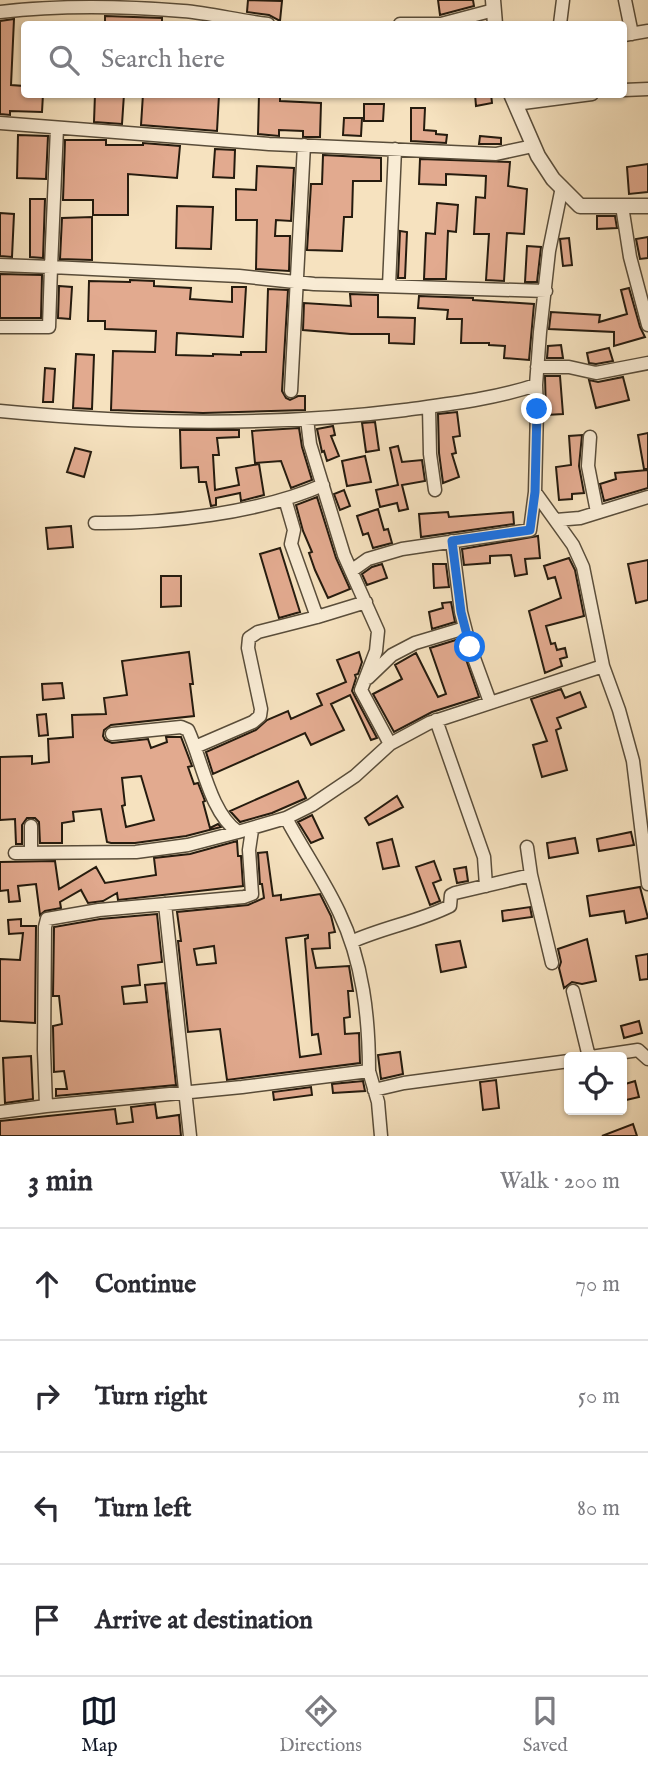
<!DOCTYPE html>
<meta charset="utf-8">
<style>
:root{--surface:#fff;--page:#f7f7f7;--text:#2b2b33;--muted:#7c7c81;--line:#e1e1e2;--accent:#111827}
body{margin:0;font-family:"IM FELL English",serif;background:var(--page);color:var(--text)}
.controls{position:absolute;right:21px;bottom:21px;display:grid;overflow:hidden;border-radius:7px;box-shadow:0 2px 5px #0004}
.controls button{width:63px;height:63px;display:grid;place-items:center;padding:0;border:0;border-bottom:2px solid var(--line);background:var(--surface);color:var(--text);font:35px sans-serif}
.stop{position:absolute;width:21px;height:21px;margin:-16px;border:5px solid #1a73e8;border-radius:50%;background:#fff}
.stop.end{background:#1a73e8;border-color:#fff;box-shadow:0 2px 7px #0008}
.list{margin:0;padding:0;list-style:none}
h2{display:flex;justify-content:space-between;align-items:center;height:91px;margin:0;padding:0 28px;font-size:30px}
h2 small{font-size:23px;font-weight:400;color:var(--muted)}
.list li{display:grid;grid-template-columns:46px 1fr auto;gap:21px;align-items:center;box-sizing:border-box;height:112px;padding:0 28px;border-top:2px solid var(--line)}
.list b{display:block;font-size:26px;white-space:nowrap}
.list em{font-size:23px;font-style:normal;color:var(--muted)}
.icon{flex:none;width:38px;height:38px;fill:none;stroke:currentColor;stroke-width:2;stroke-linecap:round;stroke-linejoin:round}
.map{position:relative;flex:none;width:648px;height:1136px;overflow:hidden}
.search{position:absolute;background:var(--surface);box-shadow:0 2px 5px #0004;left:21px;right:21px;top:21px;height:77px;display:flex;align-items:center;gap:18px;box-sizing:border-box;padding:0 24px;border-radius:7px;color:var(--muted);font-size:26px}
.sheet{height:539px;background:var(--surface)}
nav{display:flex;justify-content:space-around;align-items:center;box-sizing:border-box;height:98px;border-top:2px solid var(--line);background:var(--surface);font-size:19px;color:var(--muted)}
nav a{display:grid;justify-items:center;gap:4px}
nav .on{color:var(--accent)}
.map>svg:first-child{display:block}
</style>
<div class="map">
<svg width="648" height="1136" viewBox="0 0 648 1136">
<rect width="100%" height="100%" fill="#f6e2bf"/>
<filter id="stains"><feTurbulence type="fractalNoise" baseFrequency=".00286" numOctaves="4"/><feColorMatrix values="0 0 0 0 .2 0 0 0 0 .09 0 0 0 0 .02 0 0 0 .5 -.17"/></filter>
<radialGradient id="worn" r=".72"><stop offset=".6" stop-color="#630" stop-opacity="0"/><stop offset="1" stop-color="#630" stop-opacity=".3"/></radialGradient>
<!-- building -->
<path fill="#e2aa8f" stroke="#251b0e" stroke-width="2" fill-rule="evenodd" d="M248,0l34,1 -2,20 -11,-6 -22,-3z
M438,0h35l1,6 -34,9z
M105,16l57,2v6h-57z
M14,19l-3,66 13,1v8h19l-1,18 -32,-1v4l-10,-1v-93z
M95,94h29l-2,30 -28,-2z
M143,94l76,1 -2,36 -76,-6z
M259,94h21v7l41,2 -1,34h-17v-6l-24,-1v6l-21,-2z
M475,94h16l1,9 -16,3z
M364,104h20l-1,17h-19z
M411,108h14l-1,22 12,1v3l11,1 -1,8 -35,-2z
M344,118h18l-1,18 -18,-1z
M18,135l30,1 -2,43 -29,-1z
M480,136l21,2v6h-22z
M65,140h41v5h37v-2l37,3 -3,32 -49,-4v41h-35v-15h-30z
M215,149l20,1 -1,28 -21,-1z
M323,155l58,3v23h-28l-1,36h-8l-2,34 -35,-1 4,-66h11z
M420,159l90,3 -2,24 19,3 -3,45 -17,-1 -3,48 -18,-1 3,-46h-15l2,-37 9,1 1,-22 -40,-2v11l-27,-1z
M648,164v28l-19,2 -2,-27z
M257,166l37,2 -3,53 -15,-1 -1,16h15l-1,35 -33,-2 1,-49h-21v-31l20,1z
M30,199h15l-2,59 -13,-1z
M437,203l21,2 -2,27 -8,-1 -2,48h-22l2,-46 9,1z
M177,206l36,1 -2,42 -35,-1z
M0,213l14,1 -2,43 -12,-1z
M597,216h18l2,12 -20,1z
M92,217v43l-32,-1 2,-41z
M400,231l7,1 -2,46h-7z
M648,237v21l-8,1 -4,-20z
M569,238l3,27 -9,1 -3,-27z
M527,246l14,1 -4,35h-12z
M0,274l42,1 -1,43h-41z
M130,280l24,1v5l37,2 -1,11 42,3v-15h14l-3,50 -66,-4 -1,22 37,1v-2l28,1v-3h25l2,-63 20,1 -6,101 4,7 4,2 8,-4h7v14l-102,3 -92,-3 2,-59 42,1 1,-21 -51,-2v-8h-17l1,-40 41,1z
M59,286l13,1 -2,32 -12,-1z
M629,288l11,39 5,10 -31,9v-14l-65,-3 2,-17 49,3 -1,7 28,-8 -6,-24z
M350,294l28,1v22l37,1 -1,26 -25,-1v-9h-38l-48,-4 1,-27 47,3z
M419,296l54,2v2l61,4 -5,56 -25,-2 1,-12 -16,-1v-2h-28l1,-24h-15l1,-9 -30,-2z
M561,345l2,13h-16l1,-12z
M609,348l4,13 -17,3 -7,-1 -2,-10z
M76,354l18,1 -2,54 -19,-1z
M45,368l10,1 -2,33h-10z
M545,376h15l3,38 -17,1z
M623,377l6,23 -33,8 -7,-28 9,2z
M457,412l3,24 -7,1 3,16 -4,1 7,23 -16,6 -4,-30 -1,-39z
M375,422l4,28 -13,2 -4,-29z
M333,426l2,9 -4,1 8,20 -12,5 -3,-10 -2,1 -5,-23z
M299,428l3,19 10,33 -21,8 -10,-27 -26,2 -3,-32z
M180,430h59v7l-22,1 2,17h-6l2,35 24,-5 -3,-17 23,-4 5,31 -23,6 -1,-8 -24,5v7l-5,1 -5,-24h-7l-1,-15 -17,1z
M648,433v36h-4l-6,-34z
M582,435l-3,31 5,27 -12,1v5l-13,1 -3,-33 15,-2 -2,-29z
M398,446l4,16 20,-2 3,21 -23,4 6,24 -9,2 -2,-8 -17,4 -4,-17 22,-5 -8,-37z
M75,448l16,4 -7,25 -17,-5z
M365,456l6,26 -24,4 -5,-25z
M648,470v18l-44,13 -4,-17 16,-5 -1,-6z
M344,490l6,16 -10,4 -6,-16z
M317,497l19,61 14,31 -22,9 -13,-28 -6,-17 3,-1 -9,-21 -7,-26z
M378,509l6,21 4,-1 4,14 -19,5 -5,-15 -5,2 -6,-19z
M448,512l1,5 64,-5 1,12 -93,13 -2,-23z
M71,526l2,21 -25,2 -2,-21z
M538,536l2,22 -15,1 2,15 -12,2 -4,-21 -21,1v7l-26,2 -2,-16z
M280,548l20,64 -21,6 -19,-64z
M569,558l6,12 9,46 -38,10 5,18 4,-1 2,7 8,-2 2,9 -7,2 2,7 -17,7 -16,-62 32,-13 -6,-21 -7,2 -4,-13z
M648,560v40l-12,3 -8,-39z
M382,564l5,14 -20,7 -5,-11 10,-7z
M433,564h13l3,23 -15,1z
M161,576h20v30l-20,1z
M451,602l4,20 -23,7 -3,-17 14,-4 -1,-5z
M459,639l20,58 -47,15 -38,20 -21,-38 29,-15 -7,-14 21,-12 22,44 8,-3 -16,-46z
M189,652l4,32h-3l4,32 -83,9 -7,5 -1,6 2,4 7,3 36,-4 3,9 16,-6 -1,-5h15l11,29 -4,1 6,17 4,-1 7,18 -2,1 7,26 8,-4 3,3 -35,9 -51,7h-24l-4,-1 -6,-33 -28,3 1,9 -12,2v20h-22l-1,-21 -4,-4h-8l-5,7v19h-6l-1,-25 -15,1v-63l32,-1v8l17,-2 -1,-23 25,-2 -1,-22 34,-1 -2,-16 23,-3 -5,-34zM141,776l13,44 -28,7 -4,-21 3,-1 -3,-27z
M359,652l3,10 -4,12 -3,1 1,3 -4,13 25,47 -6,2 -21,-45 -19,9 13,26 -33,15 -6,-12 -92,41 -7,-22 50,-22 11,-10 21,-9 3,8 31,-14 -5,-11 29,-12 -9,-22z
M62,683l2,15 -21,2 -1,-16z
M561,689l4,9 15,-6 6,15 -29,11 4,10 -5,2 11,40 -25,7 -9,-32 14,-4 -16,-42z
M46,714l2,21 -9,1 -2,-21z
M298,781l8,17 -2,1 -32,14 -32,9 -10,-11z
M397,796l6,11 -34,18 -4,-7z
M312,815l11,23 -12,5 -13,-21z
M631,832l3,13 -35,6 -2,-12z
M575,838l3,15 -29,5 -2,-15z
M392,839l7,27 -16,3 -6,-26z
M237,841l1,15h3l2,30 -125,14 -1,-7 -14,8 -15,2 -7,-13 -21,12 1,6 -16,3 -5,4 -4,-31 -18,2 2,15 -11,1 -1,-12 -8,1v-29l55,-1 4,28 37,-22 9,16 51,-8 -2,-17 36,-4z
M267,852l6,44 8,-1v5l39,-6 11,22 4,16 -6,1 1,15 -18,1 4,19 33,-2 4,25h-5l2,26 -6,1 1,16 14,-1 1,30 -133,17 -7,-51 -32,3 -10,-91h3l-4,-29 71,-7 16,-7 -2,-14h-2l-2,-31zM308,935v3l-3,1 7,96 6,-1 3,20 -21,3 -14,-119zM214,946l2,17 -19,2 -3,-16z
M434,861l7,19 -8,3 7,18 -10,4 -14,-38z
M466,867l2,14 -11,2 -3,-14z
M640,887l8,31 -22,5 -2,-12 -34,5 -3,-20z
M530,907l2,10 -29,4 -1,-10z
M157,914l5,48 -24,3 2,20 -18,2 2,17 23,-2 -2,-17 20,-2 11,102 -120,11v-7h11l-3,-18 -10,1 -1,-46 9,-2 -3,-28h-6l1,-69 46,-8z
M21,919v7h15l-1,97 -35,-2v-62l20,1 3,-27 -14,1 -1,-14z
M587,939l9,42 -14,3 -10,-2 -8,6 -5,-20 2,-6 -3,-13z
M460,941l6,26 -25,5 -5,-27z
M648,954v25l-8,1 -4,-24z
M639,1021l3,12 -18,5 -3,-12z
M400,1052l3,22 -22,5 -3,-24z
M31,1056l2,43 -28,4 -2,-45z
M496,1080l3,28 -16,2 -3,-28z
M363,1081l2,10 -32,2 -1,-9z
M635,1081l4,16 -17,4v-16z
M311,1087l1,8 -38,5 -1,-8z
M155,1104l2,14 22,-3 2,21h-181v-15l115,-12 2,15 16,-2 -2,-15z
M633,1124l4,12h-35z"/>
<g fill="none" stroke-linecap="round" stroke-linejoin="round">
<!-- minor casing -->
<g stroke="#594d3a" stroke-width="15">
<path id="minor" d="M625,0l7,34
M0,12c61,-7 121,-6 183,-1 27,2 57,10 85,13
M400,24h41l53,-14
M560,24l3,-24
M624,35l24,-4
M624,90l24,-1
M515,104l77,-10
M0,123l269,21 227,10 37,-8
M622,206l8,51 18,68
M0,265l51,2 6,-139
M389,286l6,-137
M0,327h49l2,-60 188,9 75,8 232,7
M537,367h32l27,6 52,-10
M291,391l13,-246
M429,407l1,47 5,36
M0,411c134,13 271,16 405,-1 44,-6 89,-11 131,-25
M307,419l3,25 34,111 34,76 -2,20 -15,39 29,54
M590,437l-2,29 9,46
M535,492l38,53 10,22 20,99 16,44 14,51 15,123
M285,499l9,31 -3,14 26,73
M556,520l24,-2 68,-21
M95,523c69,1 165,-10 228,-38
M452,541l9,71 9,35 20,55
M351,571l17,-12 34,-10 128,-19 5,-38 2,-83 -1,-24 4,-53 9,-81 13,-64
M368,678l24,-23 23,-12 50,-15
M436,720l48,137 2,29
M112,734l69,-7 7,3c14,30 22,83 50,102l48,-14 26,-13 43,-29 35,-32 39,-21 174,-57
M195,747l58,-25 7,-6 1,-7 -13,-61 1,-10 9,-6 59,-15 49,-15
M527,847l4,28 21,88
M15,853l121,-1 52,-7 50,-13
M31,853v-27
M165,904l25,232
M351,942c33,-15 67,-20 99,-36l1,-11 4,-2 76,-18
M573,991l16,66
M591,1057l47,-7 10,9
M369,1071l9,31 3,34
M374,1090l30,-7 165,-22
M46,1106l196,-19 127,-16c0,-54 -6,-109 -30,-159 -15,-32 -36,-62 -53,-94
M0,1112l46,-6 -2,-56 1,-123 2,-8 52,-9 145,-13 8,-3 -3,-44 3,-20"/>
</g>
<!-- tertiary casing -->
<g stroke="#594d3a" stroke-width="17">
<path id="tertiary" d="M493,0l2,24
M511,94l27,62 15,23 27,27h68"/>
</g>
<!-- minor -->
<use href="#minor" stroke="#f9ecd5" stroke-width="12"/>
<!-- tertiary -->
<use href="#tertiary" stroke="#f9ecd5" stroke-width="14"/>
</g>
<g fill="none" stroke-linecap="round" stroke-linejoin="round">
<!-- route -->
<path stroke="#1a73e8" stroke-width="9" d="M470,647l-9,-35 -9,-71 78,-11 5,-38 2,-83"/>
</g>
<rect width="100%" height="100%" filter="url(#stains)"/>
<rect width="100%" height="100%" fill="url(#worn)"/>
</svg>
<div class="controls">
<button><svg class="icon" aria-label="locate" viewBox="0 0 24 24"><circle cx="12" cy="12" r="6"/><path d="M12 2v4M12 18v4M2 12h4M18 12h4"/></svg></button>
</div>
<div class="stop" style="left:470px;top:647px"></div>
<div class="stop end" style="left:537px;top:409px"></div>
<div class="search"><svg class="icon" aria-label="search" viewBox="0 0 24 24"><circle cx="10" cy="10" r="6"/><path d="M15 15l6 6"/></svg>Search here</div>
</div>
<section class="sheet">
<h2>3 min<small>Walk · 200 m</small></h2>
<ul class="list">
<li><svg class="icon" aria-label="ahead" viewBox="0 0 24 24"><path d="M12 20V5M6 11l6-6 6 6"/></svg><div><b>Continue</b></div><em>70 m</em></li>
<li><svg class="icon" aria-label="right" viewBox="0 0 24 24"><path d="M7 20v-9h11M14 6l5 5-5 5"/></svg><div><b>Turn right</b></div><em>50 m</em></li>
<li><svg class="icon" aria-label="left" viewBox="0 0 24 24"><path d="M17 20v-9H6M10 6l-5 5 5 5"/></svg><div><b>Turn left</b></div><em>80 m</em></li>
<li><svg class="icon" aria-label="arrive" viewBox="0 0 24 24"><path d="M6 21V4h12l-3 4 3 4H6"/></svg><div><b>Arrive at destination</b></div></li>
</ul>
</section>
<nav>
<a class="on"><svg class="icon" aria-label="map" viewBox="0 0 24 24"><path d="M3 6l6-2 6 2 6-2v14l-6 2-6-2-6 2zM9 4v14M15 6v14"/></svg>Map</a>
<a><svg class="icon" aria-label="directions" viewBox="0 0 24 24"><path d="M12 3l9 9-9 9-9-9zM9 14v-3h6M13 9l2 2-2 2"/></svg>Directions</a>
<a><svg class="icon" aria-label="saved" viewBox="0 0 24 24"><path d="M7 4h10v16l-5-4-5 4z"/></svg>Saved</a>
</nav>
